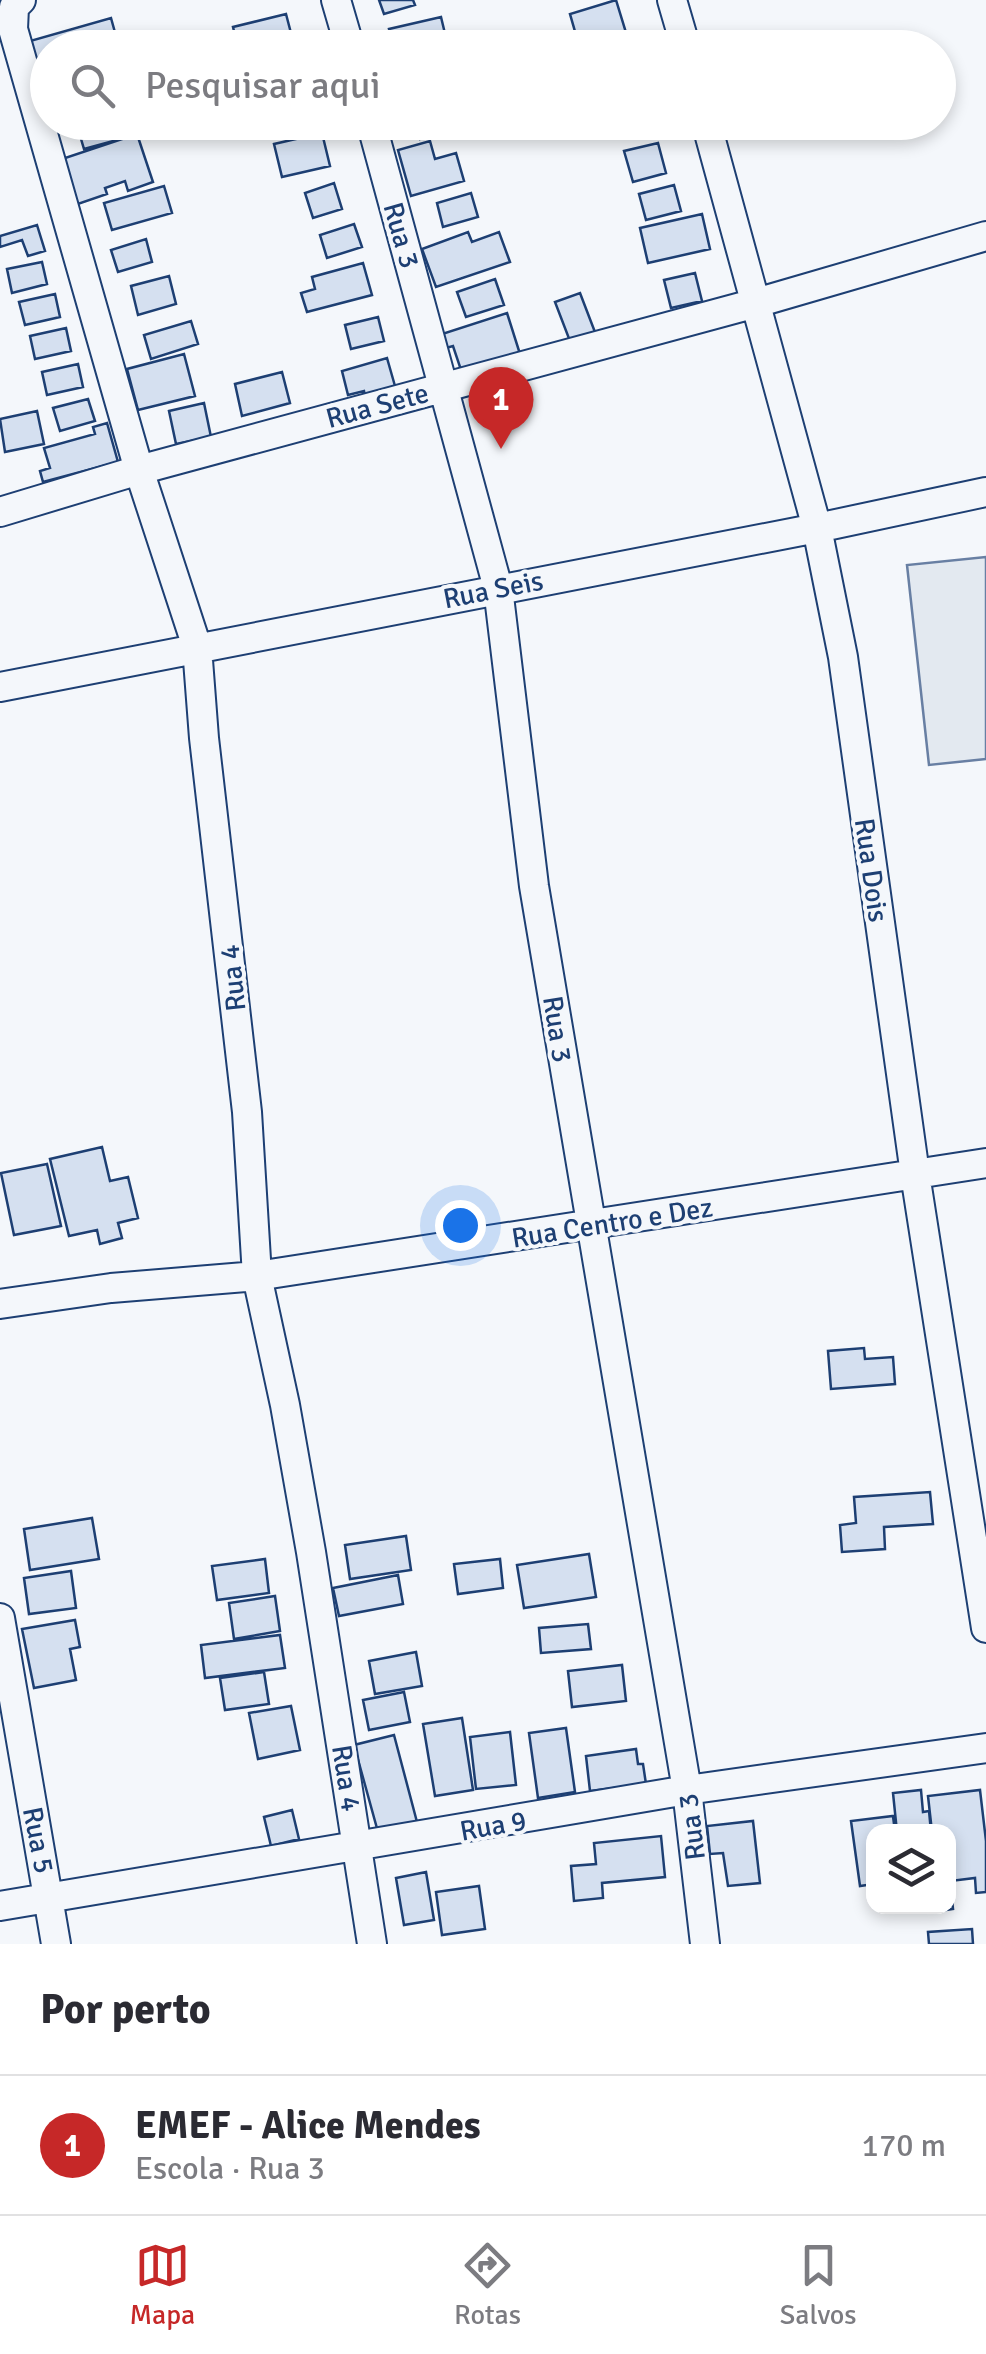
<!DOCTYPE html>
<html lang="pt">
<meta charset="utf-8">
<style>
:root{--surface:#fff;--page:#f7f7f7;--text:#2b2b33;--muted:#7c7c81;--line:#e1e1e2;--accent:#c62828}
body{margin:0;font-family:Signika,sans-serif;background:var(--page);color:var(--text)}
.controls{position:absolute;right:30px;bottom:30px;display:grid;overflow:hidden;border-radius:20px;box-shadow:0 5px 15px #0003}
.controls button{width:90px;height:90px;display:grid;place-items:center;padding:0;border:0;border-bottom:2px solid var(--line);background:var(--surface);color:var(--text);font:50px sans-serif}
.you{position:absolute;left:460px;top:1225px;width:35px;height:35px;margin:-25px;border:8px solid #fff;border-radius:50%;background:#1a73e8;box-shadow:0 0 0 15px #1a73e833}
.badge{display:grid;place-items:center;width:65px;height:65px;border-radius:50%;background:var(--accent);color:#fff;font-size:32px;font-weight:700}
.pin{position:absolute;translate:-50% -82px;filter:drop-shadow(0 2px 5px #0008)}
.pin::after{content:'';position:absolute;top:52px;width:35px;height:30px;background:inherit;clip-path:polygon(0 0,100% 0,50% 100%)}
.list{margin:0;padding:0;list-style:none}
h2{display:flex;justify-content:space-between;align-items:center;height:130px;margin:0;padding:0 40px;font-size:42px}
h2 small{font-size:32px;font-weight:400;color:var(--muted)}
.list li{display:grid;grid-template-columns:65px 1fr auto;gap:30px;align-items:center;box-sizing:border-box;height:140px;padding:0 40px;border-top:2px solid var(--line)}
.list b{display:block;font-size:38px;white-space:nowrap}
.list p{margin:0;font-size:32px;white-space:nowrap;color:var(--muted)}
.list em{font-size:32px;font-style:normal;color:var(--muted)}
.icon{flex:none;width:55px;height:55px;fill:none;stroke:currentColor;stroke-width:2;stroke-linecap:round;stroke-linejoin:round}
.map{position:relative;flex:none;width:986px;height:1944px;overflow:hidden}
.search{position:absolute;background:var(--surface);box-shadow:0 5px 15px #0003;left:30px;right:30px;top:30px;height:110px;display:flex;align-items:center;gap:25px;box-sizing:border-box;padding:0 35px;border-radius:55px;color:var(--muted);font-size:38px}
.sheet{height:270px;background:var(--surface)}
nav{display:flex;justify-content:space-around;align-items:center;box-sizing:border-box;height:140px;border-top:2px solid var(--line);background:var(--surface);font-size:28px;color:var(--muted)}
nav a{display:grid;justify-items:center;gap:5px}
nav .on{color:var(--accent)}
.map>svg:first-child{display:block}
</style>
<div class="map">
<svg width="986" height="1944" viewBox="0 0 986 1944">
<rect width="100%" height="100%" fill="#f4f7fb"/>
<!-- green -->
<path fill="#e3e9f0" stroke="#687fa3" stroke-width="2.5" d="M986,557v202l-57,6 -22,-200z"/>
<!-- building -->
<path fill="#d5e0f0" stroke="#1d3f73" stroke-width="2.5" d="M379,0h34l2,5 -31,9z
M616,0l11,36 -39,12h-26l-2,-8 16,-5 -6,-21z
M286,14l6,23 -54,11 -5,-21z
M441,17l6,25 -22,6h-31l-5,-19z
M111,18l8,29 -71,1v19l-10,2 -8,-28z
M76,122h36l5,18 -33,9z
M415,122h63l-58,17z
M322,133l8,33 -48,11 -8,-33z
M137,134l16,48 -25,9 -3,-10 -20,7 2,6 -32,11 -16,-45z
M430,141l5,18 21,-6 8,28 -53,15 -13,-46z
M658,143l8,30 -33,9 -9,-31z
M334,183l8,26 -29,9 -8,-25z
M674,185l7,26 -35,9 -7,-26z
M164,186l8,27 -60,17 -8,-27z
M471,193l7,24 -35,10 -6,-24z
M702,214l8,35 -62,14 -8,-35z
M354,224l8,23 -35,11 -7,-23z
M37,225l8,26 -17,5 -6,-16 -22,7v-11z
M468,232l4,10 27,-10 11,30 -74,25 -14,-38z
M146,239l6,23 -34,10 -7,-22z
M42,262l5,22 -35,9 -5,-24z
M363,263l9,32 -65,17 -6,-19 14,-4 -3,-12z
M695,273l7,28 -31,7 -7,-28z
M169,276l7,28 -38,11 -7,-29z
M495,279l9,26 -38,12 -9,-25z
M580,293l18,47 -25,9 -18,-47z
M55,294l5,23 -35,8 -6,-23z
M507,313l13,41 -58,19 -9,-27 -7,2 -4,-14z
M378,317l6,24 -33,8 -6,-24z
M191,321l7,23 -47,15 -7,-24z
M66,328l5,23 -36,8 -5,-23z
M184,354l11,42 -57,14 -11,-41z
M387,358l10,35 -31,8 -2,-10 -16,4 -6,-24z
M78,364l5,23 -36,8 -5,-23z
M282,372l8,31 -48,13 -7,-32z
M88,399l7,22 -35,10 -7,-23z
M204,403l7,34 -35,7 -7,-33z
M37,411l7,33 -39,8 -5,-33z
M107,423l11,39 -75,20 -3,-11 10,-3 -6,-20 51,-14 -2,-7z
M102,1147l8,34 18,-4 10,41 -20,5 4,15 -22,6 -3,-14 -28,6 -19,-77z
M47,1164l14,62 -47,9 -13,-62z
M864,1348l1,11 28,-2 2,27 -64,5 -3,-38z
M930,1492l3,32 -49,3 1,22 -43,3 -2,-27 16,-2 -2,-26z
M92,1518l7,41 -69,11 -6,-41z
M406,1536l5,34 -61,9 -5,-34z
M589,1554l7,43 -72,11 -7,-43z
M265,1559l4,34 -52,7 -5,-34z
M500,1559l3,29 -45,6 -4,-30z
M71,1571l5,37 -47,6 -5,-36z
M398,1575l5,29 -64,12 -6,-28z
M275,1596l5,35 -46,8 -5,-36z
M75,1620l5,27 -10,2 6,31 -42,8 -12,-59z
M588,1624l3,25 -50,4 -2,-25z
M280,1635l5,33 -80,10 -4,-33z
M416,1652l6,34 -47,8 -6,-33z
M622,1665l4,36 -54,6 -4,-36z
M264,1672l5,32 -44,6 -5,-32z
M404,1692l6,30 -41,8 -6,-30z
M291,1706l9,44 -42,9 -9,-46z
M462,1718l11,72 -38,6 -12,-72z
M566,1728l9,64 -37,6 -9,-65z
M510,1732l6,53 -40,4 -6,-52z
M394,1735l23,87 -39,10 -24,-87z
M636,1749l2,15h5l3,20 -56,7 -4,-35z
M921,1790l2,22 6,-1 2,21h-34l-4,-39z
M980,1790l6,51v51l-10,1 -1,-15 -25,3 3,28 -20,3 -1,-6h16v-74h-16l-4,-36z
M292,1810l7,29 -28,7 -7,-29z
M893,1816l2,16h-21v52l-14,2 -9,-65z
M753,1821l7,62 -32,3 -5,-33 -13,1 -3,-28z
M661,1836l4,41 -63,6 1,15 -29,3 -3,-35 25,-2 -2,-21z
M426,1872l8,48 -30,5 -8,-47z
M479,1886l6,43 -43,6 -6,-43z
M972,1929l1,15h-44l-1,-12z"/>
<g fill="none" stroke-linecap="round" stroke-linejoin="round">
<!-- street casing -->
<g stroke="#1d3f73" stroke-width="32">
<path id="street" d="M21,0l-7,7 -1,22 126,441 58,177 7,91 43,374 10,164 28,129 26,147 61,392
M336,0l14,48
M672,0l14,48
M371,122l127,466 36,298 153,904 18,154
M706,122l111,406 26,129 72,517 71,454
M0,512l139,-42 617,-167 230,-67
M0,687l817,-159 169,-36
M0,1304l111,-16 146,-12 729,-113
M0,1618l56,326
M0,1906l687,-116 299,-42"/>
</g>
<!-- street -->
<use href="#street" stroke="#f4f7fb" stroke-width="28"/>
</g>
<g text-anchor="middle" stroke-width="8" stroke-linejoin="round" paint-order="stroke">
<!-- street labels -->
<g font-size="28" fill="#1d3f73" stroke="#f4f7fb">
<text transform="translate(402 235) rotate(74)" y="10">Rua 3</text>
<text transform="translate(377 405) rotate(-15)" y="10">Rua Sete</text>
<text transform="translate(493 589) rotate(-11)" y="10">Rua Seis</text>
<text transform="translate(872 870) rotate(82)" y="10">Rua Dois</text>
<text transform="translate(232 978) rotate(-96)" y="10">Rua 4</text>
<text transform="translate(558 1029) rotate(81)" y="10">Rua 3</text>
<text transform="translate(612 1222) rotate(-9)" y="10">Rua Centro e Dez</text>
<text transform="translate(347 1778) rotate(81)" y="10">Rua 4</text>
<text transform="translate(493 1825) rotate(-10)" y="10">Rua 9</text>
<text transform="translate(691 1827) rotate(-97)" y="10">Rua 3</text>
<text transform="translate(39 1840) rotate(79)" y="10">Rua 5</text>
</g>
</g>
</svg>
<div class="controls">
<button><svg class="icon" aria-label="layers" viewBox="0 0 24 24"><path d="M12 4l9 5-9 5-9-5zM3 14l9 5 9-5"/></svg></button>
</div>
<div class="you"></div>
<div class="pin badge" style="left:501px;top:449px">1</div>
<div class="search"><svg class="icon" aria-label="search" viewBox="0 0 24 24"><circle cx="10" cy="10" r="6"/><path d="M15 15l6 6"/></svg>Pesquisar aqui</div>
</div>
<section class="sheet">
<h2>Por perto<small></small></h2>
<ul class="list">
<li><span class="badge">1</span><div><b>EMEF - Alice Mendes</b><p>Escola · Rua 3</p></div><em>170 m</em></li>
</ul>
</section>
<nav>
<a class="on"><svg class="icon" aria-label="map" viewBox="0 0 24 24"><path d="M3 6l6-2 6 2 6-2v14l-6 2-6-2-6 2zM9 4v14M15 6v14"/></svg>Mapa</a>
<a><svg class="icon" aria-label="directions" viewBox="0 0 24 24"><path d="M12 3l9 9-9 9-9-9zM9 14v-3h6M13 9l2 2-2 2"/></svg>Rotas</a>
<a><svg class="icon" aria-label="saved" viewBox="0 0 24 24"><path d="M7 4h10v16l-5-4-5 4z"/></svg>Salvos</a>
</nav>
